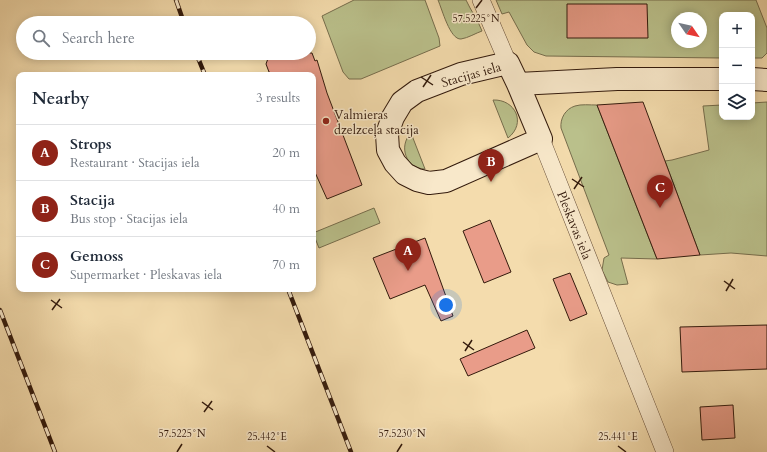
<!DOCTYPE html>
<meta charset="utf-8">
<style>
:root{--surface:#fff;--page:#f2f2f3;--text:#1f2937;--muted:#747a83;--line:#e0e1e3;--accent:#8f2418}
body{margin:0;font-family:Cardo,serif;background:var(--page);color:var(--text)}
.controls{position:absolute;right:12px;top:12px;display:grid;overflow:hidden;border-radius:8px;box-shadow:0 2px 10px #0003}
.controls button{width:36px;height:36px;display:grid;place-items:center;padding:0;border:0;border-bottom:1px solid var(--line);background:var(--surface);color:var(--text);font:20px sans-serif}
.compass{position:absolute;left:671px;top:12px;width:36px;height:36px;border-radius:50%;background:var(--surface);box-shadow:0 2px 10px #0003;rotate:124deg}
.you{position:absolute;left:446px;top:305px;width:14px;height:14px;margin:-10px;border:3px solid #fff;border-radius:50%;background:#1a73e8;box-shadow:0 0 0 6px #1a73e833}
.badge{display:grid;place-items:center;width:26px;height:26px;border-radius:50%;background:var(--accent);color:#fff;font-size:13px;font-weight:700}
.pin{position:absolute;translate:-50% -33px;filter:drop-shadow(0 1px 2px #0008)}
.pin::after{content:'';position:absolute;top:21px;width:14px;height:12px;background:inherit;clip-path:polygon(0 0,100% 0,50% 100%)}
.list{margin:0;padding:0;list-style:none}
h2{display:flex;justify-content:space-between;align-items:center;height:52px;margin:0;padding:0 16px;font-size:17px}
h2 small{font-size:13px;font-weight:400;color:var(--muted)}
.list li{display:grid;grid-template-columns:26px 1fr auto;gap:12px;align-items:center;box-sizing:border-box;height:56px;padding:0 16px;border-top:1px solid var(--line)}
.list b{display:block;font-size:15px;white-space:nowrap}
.list p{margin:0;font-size:13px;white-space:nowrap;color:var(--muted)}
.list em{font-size:13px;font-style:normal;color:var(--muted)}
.icon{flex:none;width:22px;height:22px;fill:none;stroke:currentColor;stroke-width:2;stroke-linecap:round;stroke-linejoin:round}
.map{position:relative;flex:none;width:767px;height:452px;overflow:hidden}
.search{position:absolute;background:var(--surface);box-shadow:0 2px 10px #0003;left:16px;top:16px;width:300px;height:44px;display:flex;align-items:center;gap:10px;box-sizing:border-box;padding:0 14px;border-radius:22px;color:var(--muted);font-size:15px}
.panel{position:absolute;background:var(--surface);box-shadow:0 2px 10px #0003;left:16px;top:72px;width:300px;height:220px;border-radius:8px}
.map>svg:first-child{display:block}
</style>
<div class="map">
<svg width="767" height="452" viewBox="0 0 767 452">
<rect width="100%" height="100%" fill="#f4dcad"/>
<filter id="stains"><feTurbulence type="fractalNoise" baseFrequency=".005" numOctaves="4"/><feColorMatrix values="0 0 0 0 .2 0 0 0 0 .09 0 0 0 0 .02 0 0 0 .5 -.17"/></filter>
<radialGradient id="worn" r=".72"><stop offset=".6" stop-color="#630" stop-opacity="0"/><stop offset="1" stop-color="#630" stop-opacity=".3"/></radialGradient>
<!-- green -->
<path fill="#bac08b" stroke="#766d4c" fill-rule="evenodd" d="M354,0h71l14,38 1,8 -79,33h-12l-6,-7 -21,-56z
M438,0h28c5,11 12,20 16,31 -6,2 -14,7 -21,8 -11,1 -19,-30 -23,-39z
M496,0h260l11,28v25l-5,5h-10v-43h-30v43l-176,-2 -12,-4 -7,-7 -18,-33 -7,2zM677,18h24v24h-24z
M493,100c22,-1 34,23 15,38z
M767,102v154l-36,-3 -31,2 -35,-94 7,-1 37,-10 -6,-44 19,-1v12h30v-14z
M597,105l60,154 -36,-1 7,26 -11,1 -9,-3 -6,-12 2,-12 5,-3 -48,-127c-1,-9 4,-19 14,-22 6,-2 15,-1 22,-1z
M411,133l14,36c-19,0 -27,-23 -14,-36z
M374,208l6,15 -61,25 -6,-15z"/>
<!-- building -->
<path fill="#e99c89" stroke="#331a0c" d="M567,4h80l1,34h-81z
M270,53h42l3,8 2,-1 10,33 35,92 -35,14 -14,-31v-93h-38l-6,-3 -3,-8z
M643,102l22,59 35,94 -43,4 -60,-154z
M490,220l21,52 -27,11 -21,-52z
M425,238l28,78 -12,5 -16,-36 -35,14 -17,-41z
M570,273l17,41 -17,7 -17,-42z
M767,325v44l-85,3 -2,-45z
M527,330l8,18 -67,28 -8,-17z
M733,405l2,33 -33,2 -2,-33z"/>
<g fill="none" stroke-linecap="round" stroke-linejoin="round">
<!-- minor casing -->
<g stroke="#634a34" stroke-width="18">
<path id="minor" d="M481,0l27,63
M541,139l124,313"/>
</g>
<!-- secondary casing -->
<g stroke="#331a0c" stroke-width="24">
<path id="secondary" d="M508,63l10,21 23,55 -95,42 -17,2 -12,-3 -12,-6 -10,-11 -7,-13 -1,-16 6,-17 9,-15 15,-11 44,-17z
M752,79l15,1
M518,84l99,-5h105"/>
</g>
<!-- minor -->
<use href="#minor" stroke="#f8e8ca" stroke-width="17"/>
<!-- secondary -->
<use href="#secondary" stroke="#f8e8ca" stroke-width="22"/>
<!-- rail casing -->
<g stroke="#331a0c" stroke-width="4.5">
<path id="rail" d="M176,0l8,23
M196,53l9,22
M288,289l63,163
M0,310l55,142"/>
</g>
<!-- rail -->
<use href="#rail" stroke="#f8e8ca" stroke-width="3" stroke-dasharray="9" stroke-linecap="butt"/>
</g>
<!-- ticks -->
<path fill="none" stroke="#331a0c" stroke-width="1.5" d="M476,8l6,-8M421,77l12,8M423,87l8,-12M572,179l12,8M574,189l8,-12M724,281l11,8M726,291l7,-12M51,300l11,8M52,310l8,-11M463,342l11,8M465,351l7,-11M202,402l11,8M204,412l8,-11M267,446l8,6M618,446l8,6M177,452l5,-8M397,452l5,-8"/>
<!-- markers -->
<circle fill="#8f2418" stroke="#f8e8ca" stroke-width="1.5" cx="326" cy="121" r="4"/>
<g text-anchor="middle" stroke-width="3" stroke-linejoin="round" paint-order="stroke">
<!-- street labels -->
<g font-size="13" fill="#331a0c" stroke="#f8e8ca">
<text transform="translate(471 74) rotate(-16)" y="5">Stacijas iela</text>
<text transform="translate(575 225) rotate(68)" y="5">Pleskavas iela</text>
</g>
<!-- poi labels -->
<g font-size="13" fill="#331a0c" stroke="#f8e8ca" text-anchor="start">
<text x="334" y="119">Valmieras<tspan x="334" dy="15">dzelzceļa stacija</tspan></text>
</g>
</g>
<g font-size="10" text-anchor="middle" fill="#331a0c" stroke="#f8e8ca" stroke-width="3" stroke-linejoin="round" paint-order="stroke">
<text x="476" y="22">57.5225°N</text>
<text x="182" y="437">57.5225°N</text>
<text x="402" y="437">57.5230°N</text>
<text x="267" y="440">25.442°E</text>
<text x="618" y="440">25.441°E</text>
</g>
<rect width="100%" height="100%" filter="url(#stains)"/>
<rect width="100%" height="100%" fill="url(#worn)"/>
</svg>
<div class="controls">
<button>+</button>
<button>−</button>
<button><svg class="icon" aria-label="layers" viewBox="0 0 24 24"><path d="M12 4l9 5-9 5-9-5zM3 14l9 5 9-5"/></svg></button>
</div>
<svg class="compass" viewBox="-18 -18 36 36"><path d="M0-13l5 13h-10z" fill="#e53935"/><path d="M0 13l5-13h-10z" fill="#747a83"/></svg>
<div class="you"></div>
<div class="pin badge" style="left:408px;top:271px">A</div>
<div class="pin badge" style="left:491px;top:182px">B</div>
<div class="pin badge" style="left:660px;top:208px">C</div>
<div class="search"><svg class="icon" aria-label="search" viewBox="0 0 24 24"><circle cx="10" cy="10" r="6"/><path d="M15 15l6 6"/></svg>Search here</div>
<section class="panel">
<h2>Nearby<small>3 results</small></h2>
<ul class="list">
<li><span class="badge">A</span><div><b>Strops</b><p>Restaurant · Stacijas iela</p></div><em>20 m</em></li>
<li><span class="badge">B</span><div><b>Stacija</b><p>Bus stop · Stacijas iela</p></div><em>40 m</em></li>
<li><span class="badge">C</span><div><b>Gemoss</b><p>Supermarket · Pleskavas iela</p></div><em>70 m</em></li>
</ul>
</section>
</div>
